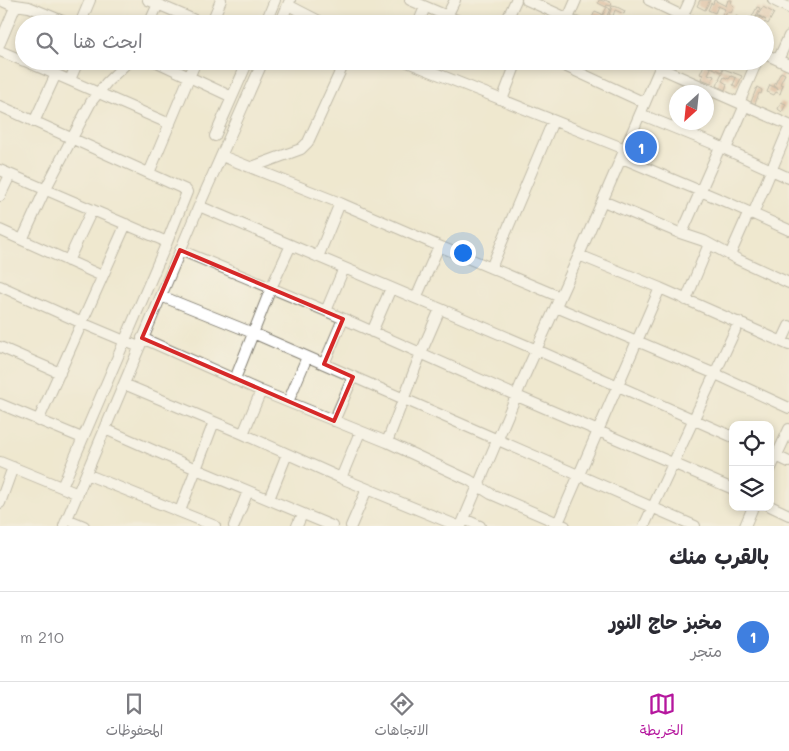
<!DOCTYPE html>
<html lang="ar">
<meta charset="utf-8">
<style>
:root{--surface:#fff;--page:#f2f2f3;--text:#2b2b33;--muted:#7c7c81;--line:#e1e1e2;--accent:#b5179e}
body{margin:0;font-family:Mali,"Playpen Sans Arabic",sans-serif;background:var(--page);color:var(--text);direction:rtl}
.controls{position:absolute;right:15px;bottom:15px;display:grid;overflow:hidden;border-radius:10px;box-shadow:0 2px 8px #0003}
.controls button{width:45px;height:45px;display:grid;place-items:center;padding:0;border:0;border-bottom:1px solid var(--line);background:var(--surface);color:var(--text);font:25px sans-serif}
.compass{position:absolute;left:669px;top:85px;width:45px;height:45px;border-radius:50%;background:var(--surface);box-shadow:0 2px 8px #0003;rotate:207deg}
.you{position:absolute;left:462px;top:252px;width:18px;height:18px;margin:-12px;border:4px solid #fff;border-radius:50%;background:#1a73e8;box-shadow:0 0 0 8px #1a73e833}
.badge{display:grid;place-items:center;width:32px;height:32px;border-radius:50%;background:var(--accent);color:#fff;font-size:16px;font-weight:700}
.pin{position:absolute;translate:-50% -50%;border:2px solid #fff;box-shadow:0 1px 5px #0006}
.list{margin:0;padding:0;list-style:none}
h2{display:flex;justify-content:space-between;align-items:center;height:65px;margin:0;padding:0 20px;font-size:21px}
h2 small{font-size:16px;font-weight:400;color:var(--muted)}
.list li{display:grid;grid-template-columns:32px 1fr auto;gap:15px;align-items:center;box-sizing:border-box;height:90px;padding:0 20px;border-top:1px solid var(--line)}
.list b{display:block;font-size:19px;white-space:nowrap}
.list p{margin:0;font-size:16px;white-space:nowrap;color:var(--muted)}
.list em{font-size:16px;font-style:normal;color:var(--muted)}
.icon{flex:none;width:28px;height:28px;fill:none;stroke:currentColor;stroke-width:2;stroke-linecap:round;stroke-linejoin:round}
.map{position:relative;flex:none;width:789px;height:526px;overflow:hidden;direction:ltr}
.search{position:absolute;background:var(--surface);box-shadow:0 2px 8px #0003;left:15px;right:15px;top:15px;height:55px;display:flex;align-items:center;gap:12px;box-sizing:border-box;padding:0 18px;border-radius:28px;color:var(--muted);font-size:19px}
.sheet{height:155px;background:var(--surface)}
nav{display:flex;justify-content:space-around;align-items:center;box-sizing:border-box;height:70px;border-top:1px solid var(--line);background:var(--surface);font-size:14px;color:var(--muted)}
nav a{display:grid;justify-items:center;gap:2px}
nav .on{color:var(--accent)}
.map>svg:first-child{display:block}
</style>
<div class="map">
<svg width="789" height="526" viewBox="0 0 789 526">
<rect width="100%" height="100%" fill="#f7f3e8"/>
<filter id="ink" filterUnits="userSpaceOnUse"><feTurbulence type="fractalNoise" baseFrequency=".02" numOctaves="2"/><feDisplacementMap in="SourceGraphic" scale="10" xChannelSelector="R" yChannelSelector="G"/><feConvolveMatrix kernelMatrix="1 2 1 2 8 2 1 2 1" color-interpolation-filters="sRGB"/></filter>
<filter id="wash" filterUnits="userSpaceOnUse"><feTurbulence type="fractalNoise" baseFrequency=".0096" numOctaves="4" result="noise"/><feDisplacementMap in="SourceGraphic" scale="20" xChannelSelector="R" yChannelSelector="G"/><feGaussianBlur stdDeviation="1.12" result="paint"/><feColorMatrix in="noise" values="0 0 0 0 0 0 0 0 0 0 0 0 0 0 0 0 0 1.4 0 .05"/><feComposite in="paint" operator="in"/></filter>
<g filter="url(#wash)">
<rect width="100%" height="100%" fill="#efe8cf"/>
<g id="blocks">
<!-- building -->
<path fill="#d29f80" d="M599,0l5,1 1,-1 7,3 -1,3 -4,-1 -1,2 -8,-4z
M700,0h10l-5,10 -8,-4z
M714,0l12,6 2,-6h4l-1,4 3,2 -3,7 -4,-1 -3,6 -3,-2 4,-7 -7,-3 -3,7 -7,-3 3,-7 2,1z
M612,6l5,1 8,4 -1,3 -9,-4 -2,6 -4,-1z
M607,7l3,2 -5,11 -4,-2z
M757,7l3,1 -5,11 -3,-2z
M763,7l11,6 -6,11 -3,-2 -1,2h-10l3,-8 9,4 -8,-5z
M595,11l7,3 -3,7 -7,-3z
M736,16l7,3 -2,5 -7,-2z
M609,17l7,3 -2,4 -9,-1z
M716,61l4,1 -2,4 5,3 -2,3 -12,-6 2,-4 4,2z
M704,65l7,3 -3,6 6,2 -3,7 -10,-4 2,-4 -3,-1z
M724,69l18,7 -5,11 -4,-2 3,-7 -5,-2 -2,3 -5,-2 -2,4 5,3 -2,6 -8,-4 3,-7h-1z
M781,72l4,2 -5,10 3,1 -3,9 -4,-2 -2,3 -7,-3 3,-7 8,4v-1l-4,-2z
M757,87l5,3 -1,4 -2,-1 -4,11 -4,-2z
M781,102l5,2 -4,8 -4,-3z"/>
</g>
</g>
<g filter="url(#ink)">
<use href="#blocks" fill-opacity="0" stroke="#868276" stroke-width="1"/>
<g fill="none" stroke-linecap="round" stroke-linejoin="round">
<!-- minor casing -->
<g stroke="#868276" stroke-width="12">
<path id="minor" d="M0,0l9,4 20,3 41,17
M148,0l56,24
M410,0l56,24
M527,0l53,24
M649,0l50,24
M773,0l16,8
M288,5l37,19
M447,16l8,-16
M566,23l10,-23
M80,24l10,-24
M149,24l9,-20
M211,24l10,-24
M265,24l10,-24
M280,24l10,-24
M418,24l7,-17
M505,24l11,-24
M679,24l11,-24
M0,43l16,-38
M0,51l24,10
M765,54l24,11
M778,60l11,-24
M25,61l145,63
M155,61l77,36
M405,61l220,88
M554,61l91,42
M660,68l129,57
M70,80l8,-19
M502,100l15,-39
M739,103l18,-42
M0,106l186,84 1,2 -20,50 -105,245
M640,114l74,30 75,34
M34,122l22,-48
M215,136l33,-75
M726,149l19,-44
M222,156l118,47 99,43 121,51
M622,158l102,43 65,29
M252,167l49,-18 7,-7 37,-81
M0,170l167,72
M149,173l47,-112
M0,196l10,-21
M603,201l74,31 27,9 33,18 52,24
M199,206l338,144 196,87
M753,214l36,-86
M0,230l102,46
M682,233l38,-86
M22,240l23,-50 46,-88 16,-20 22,-21
M180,250l146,61 191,85 216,93
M579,255l81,33 129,57
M730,255l19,-43
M318,257l22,-54
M68,261l24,-51
M491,268l62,-147
M0,286l82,37 57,24
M161,296l92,37 442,193
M416,298l23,-52
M686,300l23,-56
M556,307l164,69 69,32
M326,311l18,-43
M372,332l19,-44
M142,338l119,53 126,51 69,32 13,6 22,14 74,32
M782,341l7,-15
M0,347l60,26
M324,364l19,-45
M235,379l36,-91 20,-43
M124,384l119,50 98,44 117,48
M288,402l19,-45
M0,404l82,34
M38,421l88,-197
M334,421l19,-44
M105,429l91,40 136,57
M243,434l18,-43
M387,442l34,-89 19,-44
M772,454l17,8
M0,462l78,32
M770,470l19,-41
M86,474l129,52
M341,478l19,-46
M269,499l18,-45
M0,503l13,-36
M770,506l19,9
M180,511l34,-89
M67,519l17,7
M464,519l16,7
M558,523l102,-235
M64,526l135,-320 64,-145
M234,526l14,-35
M297,526l5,-12
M351,526l16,-37
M461,526l63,-149 55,-122 84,-194
M644,526l95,-204
M745,526l8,-19"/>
</g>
<!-- minor -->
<use href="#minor" stroke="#fff" stroke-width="10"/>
</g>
</g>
<!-- marked area -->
<path d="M0 0H789V526H0ZM180,250l163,69 -19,45 29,13 -19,44 -192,-83z" fill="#efe8cf" fill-opacity=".55" fill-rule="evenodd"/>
<path fill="none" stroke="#d62828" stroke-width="4" stroke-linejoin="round" d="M180,250l163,69 -19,45 29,13 -19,44 -192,-83z"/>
</svg>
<div class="controls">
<button><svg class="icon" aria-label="locate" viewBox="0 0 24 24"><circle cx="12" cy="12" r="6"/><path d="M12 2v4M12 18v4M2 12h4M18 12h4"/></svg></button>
<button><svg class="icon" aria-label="layers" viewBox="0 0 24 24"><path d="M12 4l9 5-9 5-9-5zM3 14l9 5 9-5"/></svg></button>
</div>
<svg class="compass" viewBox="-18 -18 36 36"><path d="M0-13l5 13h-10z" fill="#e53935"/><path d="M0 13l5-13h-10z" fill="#7c7c81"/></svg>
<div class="you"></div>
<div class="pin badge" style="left:641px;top:147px;background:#3f7fe0">1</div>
<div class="search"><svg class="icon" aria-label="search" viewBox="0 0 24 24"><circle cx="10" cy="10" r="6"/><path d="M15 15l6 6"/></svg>ابحث هنا</div>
</div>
<section class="sheet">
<h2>بالقرب منك<small></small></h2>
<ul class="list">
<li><span class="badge" style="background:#3f7fe0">1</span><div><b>مخبز حاج النور</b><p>متجر</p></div><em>210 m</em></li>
</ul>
</section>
<nav>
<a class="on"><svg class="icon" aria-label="map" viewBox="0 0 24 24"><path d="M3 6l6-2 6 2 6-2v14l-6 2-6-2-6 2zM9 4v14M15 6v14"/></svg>الخريطة</a>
<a><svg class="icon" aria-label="directions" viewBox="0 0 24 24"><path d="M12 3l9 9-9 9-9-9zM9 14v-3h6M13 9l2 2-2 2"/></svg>الاتجاهات</a>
<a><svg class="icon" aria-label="saved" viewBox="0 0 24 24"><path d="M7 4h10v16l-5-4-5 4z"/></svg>المحفوظات</a>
</nav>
